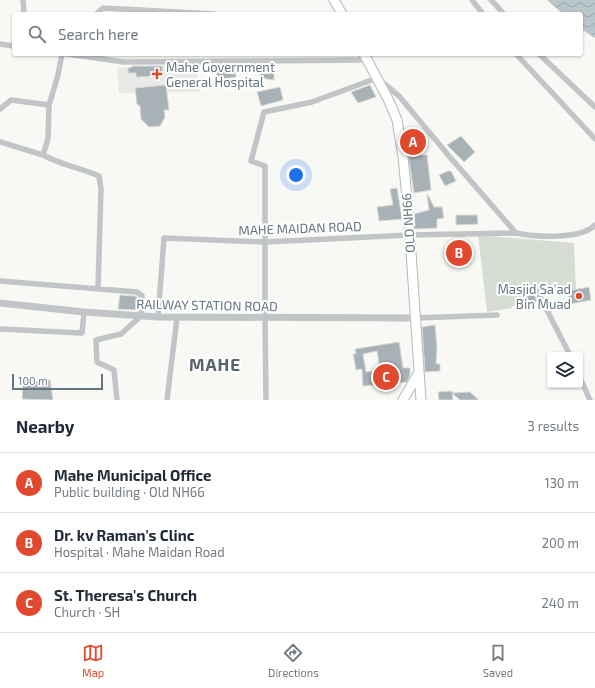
<!DOCTYPE html>
<meta charset="utf-8">
<style>
:root{--surface:#fff;--page:#f2f2f3;--text:#1f2937;--muted:#747a83;--line:#e0e1e3;--accent:#e0492d}
body{margin:0;font-family:"Exo 2",sans-serif;background:var(--page);color:var(--text)}
.controls{position:absolute;right:12px;bottom:12px;display:grid;overflow:hidden;border-radius:4px;box-shadow:0 1px 3px #0004}
.controls button{width:36px;height:36px;display:grid;place-items:center;padding:0;border:0;border-bottom:1px solid var(--line);background:var(--surface);color:var(--text);font:20px sans-serif}
.scale{position:absolute;left:12px;bottom:10px;width:91px;box-sizing:border-box;padding-left:4px;border:2px solid #63757f;border-top:0;font-size:11px;line-height:14px;white-space:nowrap;color:#63757f;-webkit-text-stroke:3px #fff;paint-order:stroke}
.you{position:absolute;left:296px;top:175px;width:14px;height:14px;margin:-10px;border:3px solid #fff;border-radius:50%;background:#1a73e8;box-shadow:0 0 0 6px #1a73e833}
.badge{display:grid;place-items:center;width:26px;height:26px;border-radius:50%;background:var(--accent);color:#fff;font-size:13px;font-weight:700}
.pin{position:absolute;translate:-50% -50%;border:2px solid #fff;box-shadow:0 1px 4px #0006}
.list{margin:0;padding:0;list-style:none}
h2{display:flex;justify-content:space-between;align-items:center;height:52px;margin:0;padding:0 16px;font-size:17px}
h2 small{font-size:13px;font-weight:400;color:var(--muted)}
.list li{display:grid;grid-template-columns:26px 1fr auto;gap:12px;align-items:center;box-sizing:border-box;height:60px;padding:0 16px;border-top:1px solid var(--line)}
.list b{display:block;font-size:15px;white-space:nowrap}
.list p{margin:0;font-size:13px;white-space:nowrap;color:var(--muted)}
.list em{font-size:13px;font-style:normal;color:var(--muted)}
.icon{flex:none;width:22px;height:22px;fill:none;stroke:currentColor;stroke-width:2;stroke-linecap:round;stroke-linejoin:round}
.map{position:relative;flex:none;width:595px;height:400px;overflow:hidden}
.search{position:absolute;background:var(--surface);box-shadow:0 1px 3px #0004;left:12px;right:12px;top:12px;height:44px;display:flex;align-items:center;gap:10px;box-sizing:border-box;padding:0 14px;border-radius:4px;color:var(--muted);font-size:15px}
.sheet{height:232px;background:var(--surface)}
nav{display:flex;justify-content:space-around;align-items:center;box-sizing:border-box;height:56px;border-top:1px solid var(--line);background:var(--surface);font-size:11px;color:var(--muted)}
nav a{display:grid;justify-items:center;gap:2px}
nav .on{color:var(--accent)}
.map>svg:first-child{display:block}
</style>
<div class="map">
<svg width="595" height="400" viewBox="0 0 595 400">
<defs>
<pattern id="water-waves" width="16" height="10" patternUnits="userSpaceOnUse"><rect width="16" height="10" fill="#b8c6c9"/><path d="M0 5q4-4 8 0t8 0" fill="none" stroke="#99a5a8"/></pattern>
</defs>
<rect width="100%" height="100%" fill="#f8f8f5"/>
<!-- built -->
<path fill="#e9e9e8" d="M196,64l4,28 -81,1 -2,-25z"/>
<!-- green -->
<path fill="#d8ddd4" d="M478,235l96,8 2,46 -35,2 -14,3 -16,14 -24,4z"/>
<!-- water -->
<path fill="url(#water-waves)" d="M547,0h48v38l-14,-9v-15h-18z"/>
<!-- building -->
<path fill="#a8b1b6" stroke="#d9d9d7" fill-rule="evenodd" d="M261,65h13v15l-14,-2z
M132,66h30l1,10 -27,1v-4h-8v-5l4,-1z
M235,68l1,9 -19,3 -1,-9z
M166,85l3,25h-5l1,7 -5,9 -11,1 -8,-8 -1,-13 -3,-2 -2,-16z
M370,85l6,12 -18,6 -7,-11z
M280,87l3,13 -22,6 -4,-14z
M419,132l3,23h5l4,35 -17,3 -9,-60z
M461,136l14,16 -11,10 -17,-17z
M448,171h3l5,10 -11,5 -6,-11z
M397,188l5,31 -23,2 -2,-14 16,-2 -3,-16z
M427,195h1l6,12h8l2,11 -7,1v9l-22,1 -1,-15 15,-4z
M456,215h21l1,9 -22,1z
M463,244l1,4h4l2,10h-4v5l-12,2 -3,-20z
M589,287l2,13 -21,4 -3,-13z
M534,294l3,8 -10,3 -2,-8z
M120,295l15,1 3,2 -1,12 -19,-1z
M435,325l2,24 -1,15h4v7l-15,1 -3,-45z
M399,342l4,26h7v7l-3,7 -44,4 -1,-17 -6,1 -3,-16h3l-1,-5zM377,351l3,19 -14,2 -3,-18z
M50,380l3,20 -31,-1 1,-18z
M452,391l1,9h-14l-1,-8z
M470,392l9,8h-19l-8,-7z"/>
<g fill="none" stroke-linecap="round" stroke-linejoin="round">
<!-- primary casing -->
<g stroke="#b4b9bc" stroke-width="11">
<path id="primary" d="M334,0l8,14
M364,54l25,47 8,19 6,37 5,51 13,192
M403,400l15,-26"/>
</g>
<!-- minor -->
<path stroke="#c1c5c8" stroke-width="5.5" d="M23,0l1,14
M472,0l11,14
M491,0l13,14
M96,14l7,-6 111,6
M0,44l14,2
M62,54l-4,21 -9,30 -1,34 -5,16c18,10 38,13 56,21l2,13 -3,100
M67,54l57,8 243,-2
M516,54l79,85
M539,54l56,53
M0,109l11,-9 38,5
M0,142l43,13
M0,281l137,11 5,4 -1,20 -20,18 -25,6 1,22 17,8 3,30
M536,289l34,66
M158,317l6,-79 101,4 145,-7 106,-2c19,4 65,7 79,-8
M415,318l82,-3
M0,329l82,4 2,-21
M580,378l10,22
M167,400l10,-82
M266,400l-1,-82v-152l-14,-5 13,-49 48,-10 65,-24 22,18 50,60 67,77"/>
<!-- tertiary -->
<path stroke="#c1c5c8" stroke-width="7" d="M0,303l84,9 74,5 257,1"/>
<!-- primary -->
<use href="#primary" stroke="#fff" stroke-width="9"/>
</g>
<!-- markers -->
<g fill="#e0492d" stroke="#fff" stroke-width="1.5">
<path d="M155 68h4v4h4v4h-4v4h-4v-4h-4v-4h4z"/>
<circle cx="579" cy="296" r="4"/>
</g>
<g text-anchor="middle" stroke-width="4" stroke-linejoin="round" paint-order="stroke">
<!-- poi labels -->
<g font-size="13" fill="#63757f" stroke="#fff" text-anchor="start">
<text x="166" y="72">Mahe Government<tspan x="166" dy="15">General Hospital</tspan></text>
<text x="571" y="294" text-anchor="end">Masjid Sa'ad<tspan x="571" dy="15">Bin Muad</tspan></text>
</g>
<!-- street labels -->
<g font-size="13" fill="#63757f" stroke="#fff">
<text transform="translate(408 223) rotate(-94)" y="5">OLD NH66</text>
<text transform="translate(300 228) rotate(-2)" y="5">MAHE MAIDAN ROAD</text>
<text transform="translate(207 305) rotate(1)" y="5">RAILWAY STATION ROAD</text>
</g>
<!-- district labels -->
<g font-size="17" font-weight="bold" letter-spacing="1" fill="#55636b" stroke="#fff">
<text x="215" y="371">MAHE</text>
</g>
</g>
</svg>
<div class="controls">
<button><svg class="icon" aria-label="layers" viewBox="0 0 24 24"><path d="M12 4l9 5-9 5-9-5zM3 14l9 5 9-5"/></svg></button>
</div>
<div class="scale">100 m</div>
<div class="you"></div>
<div class="pin badge" style="left:413px;top:142px">A</div>
<div class="pin badge" style="left:459px;top:253px">B</div>
<div class="pin badge" style="left:386px;top:377px">C</div>
<div class="search"><svg class="icon" aria-label="search" viewBox="0 0 24 24"><circle cx="10" cy="10" r="6"/><path d="M15 15l6 6"/></svg>Search here</div>
</div>
<section class="sheet">
<h2>Nearby<small>3 results</small></h2>
<ul class="list">
<li><span class="badge">A</span><div><b>Mahe Municipal Office</b><p>Public building · Old NH66</p></div><em>130 m</em></li>
<li><span class="badge">B</span><div><b>Dr. kv Raman's Clinc</b><p>Hospital · Mahe Maidan Road</p></div><em>200 m</em></li>
<li><span class="badge">C</span><div><b>St. Theresa's Church</b><p>Church · SH</p></div><em>240 m</em></li>
</ul>
</section>
<nav>
<a class="on"><svg class="icon" aria-label="map" viewBox="0 0 24 24"><path d="M3 6l6-2 6 2 6-2v14l-6 2-6-2-6 2zM9 4v14M15 6v14"/></svg>Map</a>
<a><svg class="icon" aria-label="directions" viewBox="0 0 24 24"><path d="M12 3l9 9-9 9-9-9zM9 14v-3h6M13 9l2 2-2 2"/></svg>Directions</a>
<a><svg class="icon" aria-label="saved" viewBox="0 0 24 24"><path d="M7 4h10v16l-5-4-5 4z"/></svg>Saved</a>
</nav>
